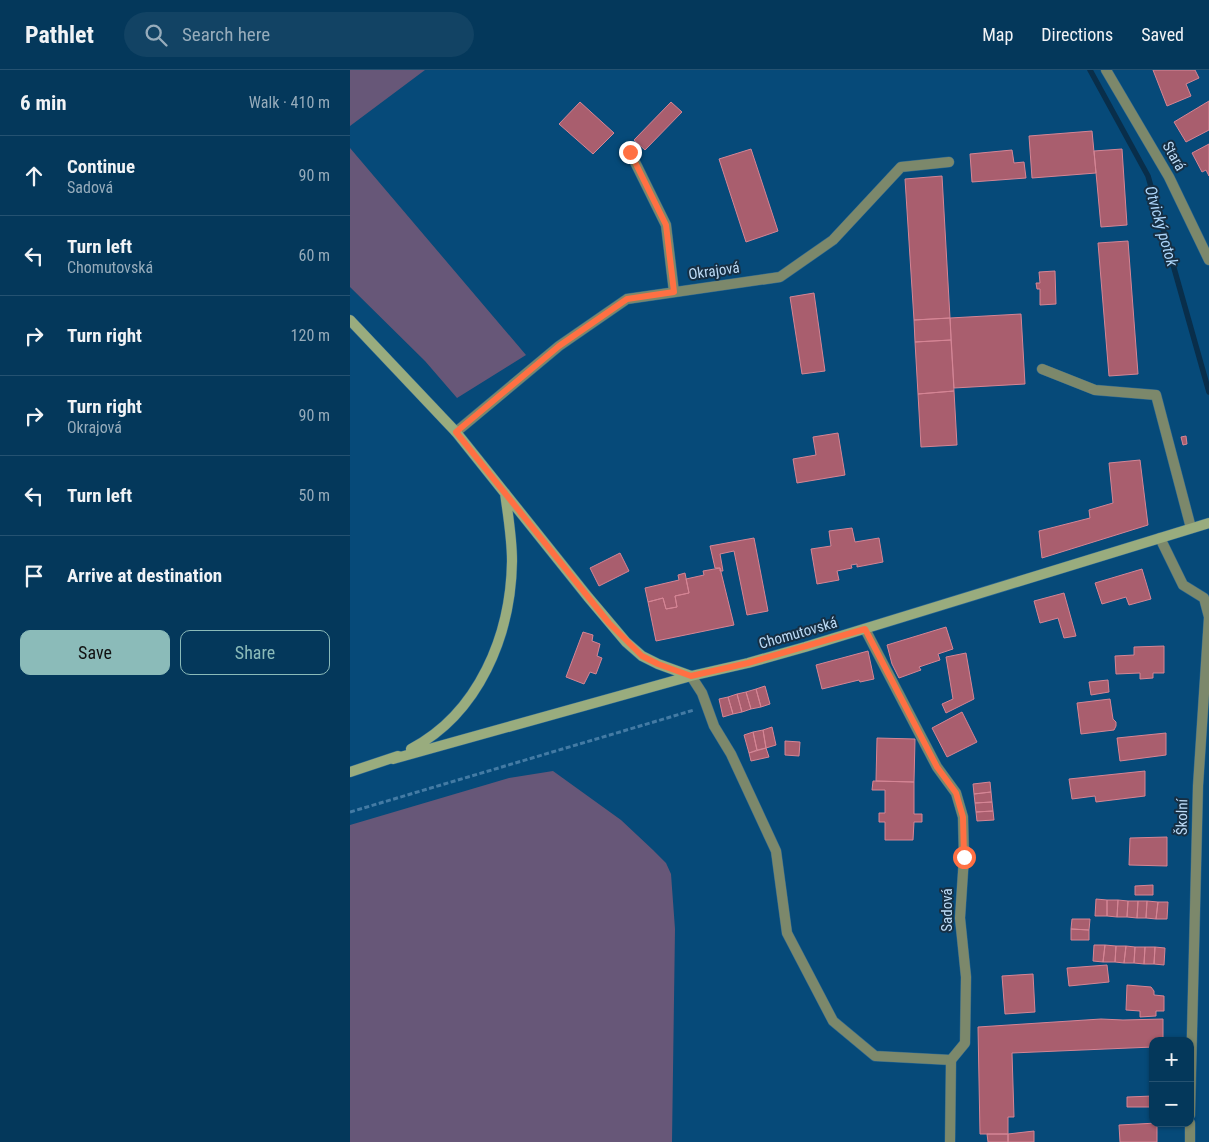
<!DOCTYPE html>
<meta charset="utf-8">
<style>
:root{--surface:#04385b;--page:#124364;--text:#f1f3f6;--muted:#97acbb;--line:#255271;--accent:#8bbbb9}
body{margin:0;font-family:"Roboto Condensed",sans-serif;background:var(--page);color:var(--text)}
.controls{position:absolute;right:15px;bottom:15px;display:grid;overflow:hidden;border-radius:10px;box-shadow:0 1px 4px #0004}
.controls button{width:45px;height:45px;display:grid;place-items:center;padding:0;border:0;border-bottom:1px solid var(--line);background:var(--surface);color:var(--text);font:25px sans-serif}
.stop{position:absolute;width:15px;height:15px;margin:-11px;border:4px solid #ff7043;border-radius:50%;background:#fff}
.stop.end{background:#ff7043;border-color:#fff;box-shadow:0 1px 5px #0008}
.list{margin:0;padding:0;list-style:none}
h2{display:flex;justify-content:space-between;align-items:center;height:65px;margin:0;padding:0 20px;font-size:21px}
h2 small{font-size:16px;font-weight:400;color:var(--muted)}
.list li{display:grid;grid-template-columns:32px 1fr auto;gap:15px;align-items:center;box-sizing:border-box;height:80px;padding:0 20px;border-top:1px solid var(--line)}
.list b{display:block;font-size:19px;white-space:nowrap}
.list p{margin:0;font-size:16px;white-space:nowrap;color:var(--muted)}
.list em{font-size:16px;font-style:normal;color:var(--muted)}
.actions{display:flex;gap:10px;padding:15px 20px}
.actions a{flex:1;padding:11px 0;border:1px solid var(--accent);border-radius:10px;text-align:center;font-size:18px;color:var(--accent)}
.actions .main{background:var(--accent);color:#111}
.icon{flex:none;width:28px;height:28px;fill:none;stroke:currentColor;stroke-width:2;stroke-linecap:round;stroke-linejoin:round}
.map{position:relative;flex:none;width:859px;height:1072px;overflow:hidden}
header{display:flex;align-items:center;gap:30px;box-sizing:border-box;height:70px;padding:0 25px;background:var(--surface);border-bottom:1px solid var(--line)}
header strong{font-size:24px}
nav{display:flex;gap:28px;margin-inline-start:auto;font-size:18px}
.search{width:350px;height:45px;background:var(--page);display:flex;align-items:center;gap:12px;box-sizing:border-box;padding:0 18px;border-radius:28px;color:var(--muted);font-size:19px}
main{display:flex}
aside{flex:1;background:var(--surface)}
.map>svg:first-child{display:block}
</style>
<header>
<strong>Pathlet</strong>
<div class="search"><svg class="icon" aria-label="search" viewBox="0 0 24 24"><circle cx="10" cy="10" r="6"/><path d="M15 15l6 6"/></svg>Search here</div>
<nav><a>Map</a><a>Directions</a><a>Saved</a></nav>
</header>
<main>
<aside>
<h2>6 min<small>Walk · 410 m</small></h2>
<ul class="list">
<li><svg class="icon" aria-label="ahead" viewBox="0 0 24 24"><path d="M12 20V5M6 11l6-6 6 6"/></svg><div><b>Continue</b><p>Sadová</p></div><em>90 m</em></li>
<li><svg class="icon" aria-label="left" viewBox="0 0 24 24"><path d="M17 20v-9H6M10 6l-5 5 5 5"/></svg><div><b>Turn left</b><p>Chomutovská</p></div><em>60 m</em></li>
<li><svg class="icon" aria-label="right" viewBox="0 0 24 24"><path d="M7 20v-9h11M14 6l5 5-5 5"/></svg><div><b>Turn right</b></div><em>120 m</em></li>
<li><svg class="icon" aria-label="right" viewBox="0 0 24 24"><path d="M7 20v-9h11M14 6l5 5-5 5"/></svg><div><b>Turn right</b><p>Okrajová</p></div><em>90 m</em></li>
<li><svg class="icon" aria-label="left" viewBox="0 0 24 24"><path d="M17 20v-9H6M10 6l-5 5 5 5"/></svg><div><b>Turn left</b></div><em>50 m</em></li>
<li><svg class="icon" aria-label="arrive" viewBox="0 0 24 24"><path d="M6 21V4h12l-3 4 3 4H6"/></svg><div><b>Arrive at destination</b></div></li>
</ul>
<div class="actions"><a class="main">Save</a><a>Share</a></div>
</aside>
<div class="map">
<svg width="859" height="1072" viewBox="0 0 859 1072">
<rect width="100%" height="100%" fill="#064a79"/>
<!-- green -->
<path fill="#675778" d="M0,0h75l-75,56z
M0,78l176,207 -69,43 -32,-37 -75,-74z
M203,701l68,49 32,30 13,13 5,11 4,55 -3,213h-322v-317l159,-47z"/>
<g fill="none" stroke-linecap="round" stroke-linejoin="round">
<!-- stream -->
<path stroke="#092e4a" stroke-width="5.5" d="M740,0l58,106 61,216"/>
</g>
<!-- building -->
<path fill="#a95e6e" stroke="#d58595" d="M803,0h42l4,8 -13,6 5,12 -24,10z
M859,31v29l-23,12 -12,-20z
M230,32l34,31 -21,21 -34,-30z
M321,32l11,10 -37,38 -11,-10z
M742,61l4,42 -64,5 -3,-42z
M859,74v32l-3,-6 -4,2 -10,-19z
M401,79l27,82 -32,11 -27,-83z
M772,79l5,76 -26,2 -7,-76z
M662,80l2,13 10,-1 2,16 -54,4 -2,-28z
M592,106l8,142 -36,2 -9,-141z
M778,171l10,133 -29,2 -11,-133z
M705,201l1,33 -16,1v-16h-3l-1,-6h4l-1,-11z
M464,223l11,78 -23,3 -12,-77z
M671,244l4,70 -71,4 -4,-70z
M600,248l1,22 -36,2 -1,-22z
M601,270l3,51 -36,3 -3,-52z
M604,321l3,54 -36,2 -3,-53z
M488,363l7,42 -48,8 -4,-24 23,-4 -3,-18z
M836,366l1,8 -4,1 -2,-8z
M790,390l8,65 -106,33 -3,-27 51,-13 -1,-8 24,-7 -4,-40z
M502,458l3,14 24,-4 4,24 -26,5v-3l-6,1 1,3 -15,3 2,9 -22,4 -6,-35 20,-3 -2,-15z
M404,468l14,73 -21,4 -13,-64 -14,3 3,17h-3v-3h-5l-5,-22z
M270,483l9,18 -30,15 -9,-18z
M370,498l14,57 -78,16 -8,-39 15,-4 3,11 11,-2 -2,-11 14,-3 -3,-14 18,-4 -1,-4z
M792,499l9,30 -22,6 -3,-8 -24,7 -7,-21z
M335,503l4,20 -14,3 2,11 -11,2 -3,-11 -15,4 -3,-14 34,-8 -1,-5z
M714,523l12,43 -12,2 -6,-20 -18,5 -6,-22z
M596,557l7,22 -15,5 2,6 -21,7 2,3 -22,8 -7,-14 -5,-19z
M233,562l10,3 -1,6 8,3 -3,12 5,2 -6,16 -6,-2 -6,12 -18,-7z
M814,576v27h-11v5l-13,1v-6l-24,1 -1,-18 19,-1v-8z
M518,581l6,28 -14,3 -1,-2 -37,9 -6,-24z
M616,583l8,46 -28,14 -4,-9 11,-5 -7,-42z
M758,610l1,12 -18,3 -2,-13z
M415,616l5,18 -9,3 -5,-18z
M406,619l5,18 -10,2 -5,-17z
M396,622l5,17 -9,3 -5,-18z
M387,624l5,18 -9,2 -5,-17z
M378,627l5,17 -10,3 -4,-18z
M760,629l3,20 3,3v4l-2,4 -33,4 -4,-31z
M612,642l15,30 -30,15 -15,-29z
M422,657l4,18 -10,3 -3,-18z
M413,660l3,18 -9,2 -4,-18z
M403,662l4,18 -8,3 -5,-18z
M816,663v22l-46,6 -3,-23z
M527,668l38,1 -1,43 -38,-1z
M435,671l15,1 -1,14 -14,-1z
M416,678l3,9 -18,4 -2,-8z
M795,701v25l-49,6 -1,-6 -23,3 -3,-20z
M523,711l41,1v32h8v8h-8l-1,18h-28v-18h-6v-9h6v-23h-13z
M640,712l1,10 -17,2 -1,-10z
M641,722l1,10 -17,1 -1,-9z
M642,732l1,9 -17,1 -1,-9z
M643,741l1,9 -17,1 -1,-9z
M817,767v29l-38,-1 1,-27z
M803,815v10h-18v-9z
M746,829l11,1v16h-12z
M757,830h11l-1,17 -10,-1z
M768,830l10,1 -1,16h-10z
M778,831h10l-1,17 -10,-1z
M788,831h9l-1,17h-9z
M797,831l11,1 -2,17 -10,-1z
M808,832h10l-1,17h-11z
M722,849h18l-1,11 -18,-1z
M721,859l18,1v10h-18z
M744,875h11l-2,17 -10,-1z
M755,875l11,1 -1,16h-12z
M766,876h10l-2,17 -9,-1z
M776,876l9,1 -1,16h-10z
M785,877h10l-1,17 -10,-1z
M795,877h10l-1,17h-10z
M805,877l10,1 -1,17 -10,-1z
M757,895l2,17 -40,4 -2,-18z
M683,904l2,38 -30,2 -3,-38z
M777,915l24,2 3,4v4l10,1v15h-8v5l-16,1v-6l-14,-1z
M751,949l22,1 40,-1v22h-10v6l-141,6 2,64h-6v17h-28l-2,-107z
M803,1026v11h-26v-10z
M807,1053v19h-37l-1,-17z
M684,1061v11h-26v-8z
M637,1064h21v8h-20z"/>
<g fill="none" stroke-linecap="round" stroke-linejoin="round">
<!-- lane casing -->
<g stroke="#2b6792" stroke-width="11">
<path id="lane" d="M280,82l36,73 8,67
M692,299l53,21 61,5 35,133
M106,362l103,-86 68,-47 153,-22 53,-37 68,-73 48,-5
M341,606l11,17 12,33 17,28 45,97 11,82 46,88 42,35 76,4 -1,82"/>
</g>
<!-- street casing -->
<g stroke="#2b6792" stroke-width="11">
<path id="street" d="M756,0l63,107 40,83
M810,468l23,47 21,13 5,19 -11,169 -8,329
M515,559l72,138 19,26 7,24 1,40 -4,61 6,59 -1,66 -14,17
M840,1072v-19"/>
</g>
<!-- secondary casing -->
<g stroke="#2b6792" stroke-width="11">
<path id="secondary" d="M0,250l106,112 132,165 38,45 16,14 16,8 33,12
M61,679c68,-36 100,-114 101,-188 0,-23 -4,-46 -7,-68
M43,689l298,-83 57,-13 57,-16 404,-124
M0,702l48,-16"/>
</g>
<!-- path -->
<path stroke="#447ba4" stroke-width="3" stroke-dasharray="5 2.5" stroke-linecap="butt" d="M0,742l344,-102"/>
<!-- lane -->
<use href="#lane" stroke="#7c886b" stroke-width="10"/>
<!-- street -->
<use href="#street" stroke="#7c886b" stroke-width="10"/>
<!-- secondary -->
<use href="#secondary" stroke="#99ac7e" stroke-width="10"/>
</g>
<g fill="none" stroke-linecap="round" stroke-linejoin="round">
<!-- route -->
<path stroke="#ff7043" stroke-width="6" d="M280,82l36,73 8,67 -47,7 -68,47 -103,86 153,191 33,33 16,8 33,12 57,-13 117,-34 72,138 19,26 7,24 1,40"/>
</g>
<g text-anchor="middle" stroke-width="4" stroke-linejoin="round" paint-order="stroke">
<!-- street labels -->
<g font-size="15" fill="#bddbf6" stroke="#162f44">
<text transform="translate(824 86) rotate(60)" y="5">Stará</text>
<text transform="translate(364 201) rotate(-8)" y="5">Okrajová</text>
<text transform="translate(448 563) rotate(-16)" y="5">Chomutovská</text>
<text transform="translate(832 747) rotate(-89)" y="5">Školní</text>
<text transform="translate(597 840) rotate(-90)" y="5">Sadová</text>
</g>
<!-- water labels -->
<g font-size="16" font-style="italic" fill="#add6fb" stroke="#162f44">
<text transform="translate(812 156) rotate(74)" y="6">Otvický potok</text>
</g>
</g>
</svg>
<div class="controls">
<button>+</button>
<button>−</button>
</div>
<div class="stop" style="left:614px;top:787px"></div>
<div class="stop end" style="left:280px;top:82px"></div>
</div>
</main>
